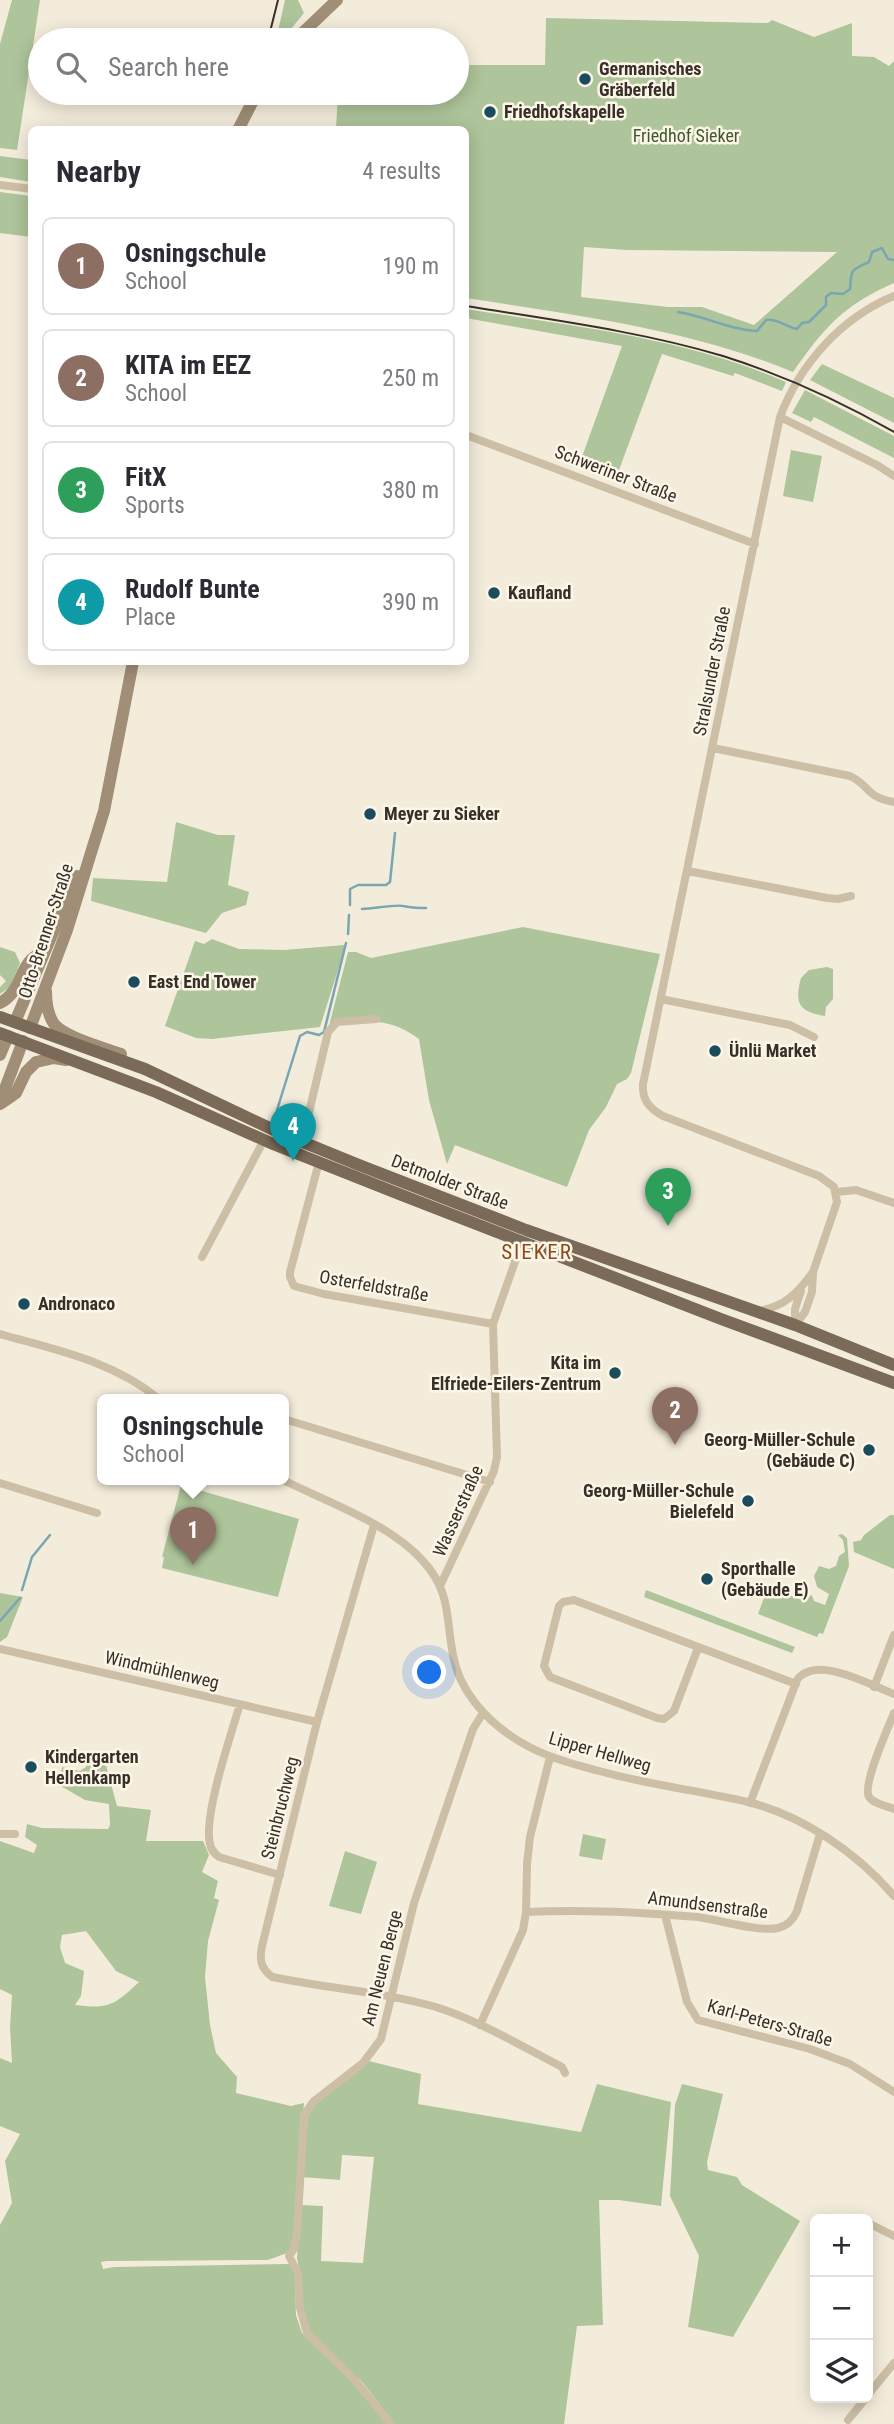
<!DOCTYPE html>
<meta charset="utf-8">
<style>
:root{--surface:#fff;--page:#f7f7f7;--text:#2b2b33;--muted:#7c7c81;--line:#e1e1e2;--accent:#7c3aed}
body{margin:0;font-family:"Roboto Condensed",sans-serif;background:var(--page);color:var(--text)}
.controls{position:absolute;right:21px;bottom:21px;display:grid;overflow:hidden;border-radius:10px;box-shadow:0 4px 18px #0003}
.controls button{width:63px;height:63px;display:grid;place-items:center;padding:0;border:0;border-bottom:2px solid var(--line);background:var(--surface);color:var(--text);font:35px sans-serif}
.you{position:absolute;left:430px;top:1673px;width:24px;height:24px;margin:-18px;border:5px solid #fff;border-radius:50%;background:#1a73e8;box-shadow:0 0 0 10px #1a73e833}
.badge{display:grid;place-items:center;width:46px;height:46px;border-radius:50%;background:var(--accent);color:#fff;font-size:23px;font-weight:700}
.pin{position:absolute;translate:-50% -58px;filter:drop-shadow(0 2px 4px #0008)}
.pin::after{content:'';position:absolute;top:37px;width:24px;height:21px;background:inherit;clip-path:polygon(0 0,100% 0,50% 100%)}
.popup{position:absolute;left:97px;top:1394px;width:192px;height:91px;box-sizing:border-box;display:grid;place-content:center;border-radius:10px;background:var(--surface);filter:drop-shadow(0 2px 5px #0005);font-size:23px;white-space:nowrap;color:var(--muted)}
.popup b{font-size:26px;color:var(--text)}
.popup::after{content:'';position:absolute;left:50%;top:100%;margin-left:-14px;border:14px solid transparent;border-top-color:var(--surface)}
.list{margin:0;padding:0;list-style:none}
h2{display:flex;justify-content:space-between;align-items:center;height:91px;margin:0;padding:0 28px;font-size:30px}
h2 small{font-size:23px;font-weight:400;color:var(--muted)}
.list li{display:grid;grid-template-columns:46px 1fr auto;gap:21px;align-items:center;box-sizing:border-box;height:98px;margin:0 14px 14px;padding:0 14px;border:2px solid var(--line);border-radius:10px}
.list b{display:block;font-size:26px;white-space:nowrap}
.list p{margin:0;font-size:23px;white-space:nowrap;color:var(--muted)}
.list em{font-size:23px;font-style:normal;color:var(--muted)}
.icon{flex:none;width:38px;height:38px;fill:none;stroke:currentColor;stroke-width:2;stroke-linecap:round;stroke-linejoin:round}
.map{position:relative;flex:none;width:894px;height:2424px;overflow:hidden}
.search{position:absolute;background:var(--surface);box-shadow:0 4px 18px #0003;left:28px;top:28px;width:441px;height:77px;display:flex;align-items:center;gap:18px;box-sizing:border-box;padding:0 24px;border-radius:38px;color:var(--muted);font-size:26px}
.panel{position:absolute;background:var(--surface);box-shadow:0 4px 18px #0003;left:28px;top:126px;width:441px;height:539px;border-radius:10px}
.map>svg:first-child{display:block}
</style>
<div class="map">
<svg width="894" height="2424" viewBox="0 0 894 2424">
<rect width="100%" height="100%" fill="#f4ecdb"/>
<!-- green -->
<path fill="#aec49a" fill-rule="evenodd" d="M12,0h28l-23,150 -17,-2v-104z
M285,0h13l6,13 -22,27h-6z
M546,18l222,5 4,-3 42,17 38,-14v33l22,1 15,9 5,-5v222c-52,23 -69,44 -101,89 -104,-43 -217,-57 -327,-74v-168l-130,-1 2,-36h119v-28h88zM584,247l43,3 210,2 -83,73 -52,-18h-34l-87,-10z
M0,156l31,4v22l-31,-5z
M0,192l31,4v41l-31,-4z
M466,309c107,17 220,29 320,73l-4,9 -47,-18 -2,3 -71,-22 -46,124 -37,-13 43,-119 -156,-28z
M822,364l72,34v25l-84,-43z
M805,390l89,46v22l-80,-41 -3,5 -19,-9z
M791,450l31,6 -9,46 -30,-6z
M176,822l42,13h17l-7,50 21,7 -3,13 -24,8 -16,20 -115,-32 2,-23 74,4z
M523,927l137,27 -29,119 -4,6 -10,5 -11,23 -17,23 -22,57 -112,-42 -8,19 -18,-64 -10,-61c-34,-24 -52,-17 -90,-13l19,-74h8l15,6z
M212,939l27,10 45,1 60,-5v6l-24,76 -108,12 -16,-1 -31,-12 30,-85 9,3z
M0,947l15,5 5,11 -10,24 -10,7v-7l6,-6 -6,-6z
M827,967l6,2v30l-7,8 -1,9c-26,-4 -31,-13 -24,-38l8,-8z
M181,1485l118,34 -21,78 -116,-29 2,-11h-2z
M890,1515h4v54l-40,-17 -1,-10 8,-2 3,-5z
M842,1534l5,4 2,28 -26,68 -4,-1 -2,4 -59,-23 10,-27 34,13 10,-5 2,6 11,4 4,-11 -12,-7 -3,-11 5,-10 10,3 7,-3 3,-10 6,-4 -2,-12 -5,-5z
M646,1590l149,57 -3,6 -148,-56z
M0,1593l23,4 -16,40 -7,5z
M104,1758l13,48 34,4 -5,31h57l6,14 -7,17 16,9 -4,17 5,2 -11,41 -3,36 5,48 6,28 21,24 -1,16 55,13 13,-3 -11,142 -6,8 -19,7 -161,1 -6,1 2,7 11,-2 176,-3 5,10 1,41 6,18 49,48 36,43h-387v-199l12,-22 -7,-42 15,-27 -20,-8v-68l12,5 -2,-36 2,-32 -12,-6v-148l34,12 3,-8 -12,-8 2,-13 15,4 66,1 2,-4 -1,-21 -24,-4 -26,-15 3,-18 18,4 6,-4 2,-8zM86,1931l30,40 23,11c-25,24 -31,27 -64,23l6,-9 3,-25 -19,-8 -5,-16 2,-12z
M583,1834l23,5 -4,21 -23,-4z
M345,1851l32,11 -16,52 -32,-8z
M369,2061l52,13 -3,30 163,28 16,-48 74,18 -10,104 -42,-6h-20l4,125 -26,1 -13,98h-169l-32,-41 -52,-51 -7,-16 -3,-38 -4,-20 4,-53 22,1 -2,55 42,2 11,-106 -32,-2 -2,25 -38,-3 6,-64 7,-9z
M682,2084l41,10 -16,68 1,8 29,7 5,8 58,36 -67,116 -45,-10 11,-71 -29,-60 5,-91z"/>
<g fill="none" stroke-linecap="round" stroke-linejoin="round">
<!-- stream -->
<path stroke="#78a6b3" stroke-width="2.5" d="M678,312c27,4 52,18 79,19l9,-11c10,-2 19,6 31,9l5,-6 7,-1 17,-17v-8l5,-4 12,1 7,-5c1,-20 1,-19 19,-27l3,-10 10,-4 6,11 6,1
M350,905v-16l8,-4h28l4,-3 5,-49
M362,909c11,0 33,-5 41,-3 12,2 10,2 23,2
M348,934l1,-19
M277,1110l23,-74 7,-4 12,3 5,-3 22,-89
M22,1590l10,-33 18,-22
M0,1621l20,-23"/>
<!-- street -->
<path stroke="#cdbfa6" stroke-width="8" d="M0,185l32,4
M780,417l97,48 17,11
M466,435l289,109
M713,748l137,28c21,10 15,21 44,26
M688,871l139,27 11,1 13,-3
M661,999l129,26 24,12
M302,1142l26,-110 9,-10 39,-3
M319,1162l-29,110v5l4,9 30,8 169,30
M836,1192l20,-2 38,13
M202,1257l62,-117
M758,1311c26,-4 40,-18 55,-39
M795,1325l10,-13 7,-20 1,-20 24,-70 -3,-15 -15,-11 -156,-60c-14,-8 -21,-16 -20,-32l137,-667c20,-53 61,-99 114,-121
M795,1325v-16l6,-18
M0,1334c56,16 113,27 159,65
M284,1419l206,63
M281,1479c46,23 108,44 142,82 28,30 23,58 30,94 6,35 32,64 61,83 27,18 58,26 89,34 48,13 97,19 145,30 56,14 109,51 146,94
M0,1483l97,30
M374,1525l-57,197 -55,224c-3,15 -1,22 10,31 54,11 111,15 164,30 44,14 85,39 126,60l3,6
M440,1586l54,-115 3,-14 -4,-133 29,-82
M698,1648l-24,63 -10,8 -7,-1 -107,-41 -6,-11 15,-60 4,-4 11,-2 222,84
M0,1649l317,73
M874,1687l20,-52
M240,1704c-9,31 -37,112 -30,140 1,6 4,9 9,13l61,18
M894,1713c-6,15 -32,72 -25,84 5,7 18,9 25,12
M750,1803l47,-123c19,-26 73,5 97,14
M0,1834h15
M526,1912c58,-3 115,0 172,5 22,3 60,15 80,11 10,-2 15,-8 19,-17l23,-77
M665,1915l22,87 11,18 112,29 40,15 44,28
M480,2025l43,-95 3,-18 1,-48 3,-27 20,-80
M856,2218l3,1
M868,2223l26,13
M868,2395l26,-32
M848,2420l18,-22
M391,2424l-38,-46 -46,-45 -7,-25 -2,-35 -9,-17 5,-7 3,-15 7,-119 9,-13 50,-39 18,-24 33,-136 59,-174 10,-16"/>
<!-- secondary -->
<path stroke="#a08e77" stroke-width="12" d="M295,40l42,-40
M238,130l19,-37
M46,991c0,10 2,24 8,33 10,13 50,24 67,30
M0,1003c25,-13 17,-42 44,-51
M15,1022l62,-146
M30,1028l37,-98 37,-119 29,-149
M0,1055l8,-19
M0,1102l23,-61
M0,1104l16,-11 10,-21 10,-10 18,-4 12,2"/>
<!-- primary -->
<path stroke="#7b6a58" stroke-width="12" d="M0,1017l145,52 133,63 81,33 167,65 269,95 99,40
M0,1033l156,59 117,52 126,50 322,125 173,64"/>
<!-- tram -->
<path stroke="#383028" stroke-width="2" d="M268,40l10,-40
M466,306c86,14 173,25 257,50 60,19 117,45 171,76"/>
</g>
<!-- markers -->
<g fill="#1a4c5d" stroke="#fbf6e8" stroke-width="2.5">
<circle cx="585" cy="79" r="7"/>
<circle cx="490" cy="112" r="7"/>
<circle cx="494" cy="593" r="7"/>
<circle cx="370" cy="814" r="7"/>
<circle cx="134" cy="982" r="7"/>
<circle cx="715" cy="1051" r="7"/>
<circle cx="24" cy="1304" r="7"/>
<circle cx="615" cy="1373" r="7"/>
<circle cx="869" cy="1450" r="7"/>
<circle cx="748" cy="1501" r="7"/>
<circle cx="707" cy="1579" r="7"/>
<circle cx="31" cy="1767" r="7"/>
</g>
<g text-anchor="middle" stroke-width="5" stroke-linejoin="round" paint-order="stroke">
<!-- poi labels -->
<g font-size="18" font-weight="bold" fill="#383028" stroke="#fbf6e8" text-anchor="start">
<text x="599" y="75">Germanisches<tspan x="599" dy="21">Gräberfeld</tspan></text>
<text x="504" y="118">Friedhofskapelle</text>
<text x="508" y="599">Kaufland</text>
<text x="384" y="820">Meyer zu Sieker</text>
<text x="148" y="988">East End Tower</text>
<text x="729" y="1057">Ünlü Market</text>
<text x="38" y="1310">Andronaco</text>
<text x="601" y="1369" text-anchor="end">Kita im<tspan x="601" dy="21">Elfriede-Eilers-Zentrum</tspan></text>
<text x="855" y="1446" text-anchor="end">Georg-Müller-Schule<tspan x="855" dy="21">(Gebäude C)</tspan></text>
<text x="734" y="1497" text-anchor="end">Georg-Müller-Schule<tspan x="734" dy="21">Bielefeld</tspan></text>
<text x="721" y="1575">Sporthalle<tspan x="721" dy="21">(Gebäude E)</tspan></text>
<text x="45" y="1763">Kindergarten<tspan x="45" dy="21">Hellenkamp</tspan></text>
</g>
<!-- park labels -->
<g font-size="18" fill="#3f582a" stroke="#fbf6e8">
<text x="686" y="142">Friedhof Sieker</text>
</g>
<!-- street labels -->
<g font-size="18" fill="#383028" stroke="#fbf6e8">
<text transform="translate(616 474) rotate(21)" y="6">Schweriner Straße</text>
<text transform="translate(712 671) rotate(-79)" y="6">Stralsunder Straße</text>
<text transform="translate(46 931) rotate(-72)" y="6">Otto-Brenner-Straße</text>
<text transform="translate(450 1182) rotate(21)" y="6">Detmolder Straße</text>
<text transform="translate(374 1286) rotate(10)" y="6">Osterfeldstraße</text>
<text transform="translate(458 1511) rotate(-66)" y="6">Wasserstraße</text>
<text transform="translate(162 1670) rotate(13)" y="6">Windmühlenweg</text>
<text transform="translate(600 1752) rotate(16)" y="6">Lipper Hellweg</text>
<text transform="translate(280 1808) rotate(-76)" y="6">Steinbruchweg</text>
<text transform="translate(708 1905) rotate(7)" y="6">Amundsenstraße</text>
<text transform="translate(382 1968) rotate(-76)" y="6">Am Neuen Berge</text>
<text transform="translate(770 2023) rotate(16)" y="6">Karl-Peters-Straße</text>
</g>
<!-- quarter labels -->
<g font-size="21" letter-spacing="2" fill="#8d4a1b" stroke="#fbf6e8">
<text x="537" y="1259">SIEKER</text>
</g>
</g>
</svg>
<div class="controls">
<button>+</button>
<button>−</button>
<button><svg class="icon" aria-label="layers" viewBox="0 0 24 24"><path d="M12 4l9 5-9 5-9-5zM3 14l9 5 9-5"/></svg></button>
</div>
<div class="you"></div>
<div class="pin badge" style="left:193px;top:1565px;background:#8d6e63">1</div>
<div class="popup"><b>Osningschule</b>School</div>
<div class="pin badge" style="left:675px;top:1445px;background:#8d6e63">2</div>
<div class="pin badge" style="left:668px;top:1226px;background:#2e9e5b">3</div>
<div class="pin badge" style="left:293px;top:1161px;background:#0f9aa8">4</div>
<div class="search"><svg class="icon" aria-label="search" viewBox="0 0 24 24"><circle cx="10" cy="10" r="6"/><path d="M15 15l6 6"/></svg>Search here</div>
<section class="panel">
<h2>Nearby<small>4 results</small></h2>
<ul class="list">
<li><span class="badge" style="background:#8d6e63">1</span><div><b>Osningschule</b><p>School</p></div><em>190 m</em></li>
<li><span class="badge" style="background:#8d6e63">2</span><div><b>KITA im EEZ</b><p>School</p></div><em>250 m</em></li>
<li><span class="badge" style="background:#2e9e5b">3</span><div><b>FitX</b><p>Sports</p></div><em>380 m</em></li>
<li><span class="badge" style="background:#0f9aa8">4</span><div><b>Rudolf Bunte</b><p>Place</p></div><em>390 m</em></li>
</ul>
</section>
</div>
